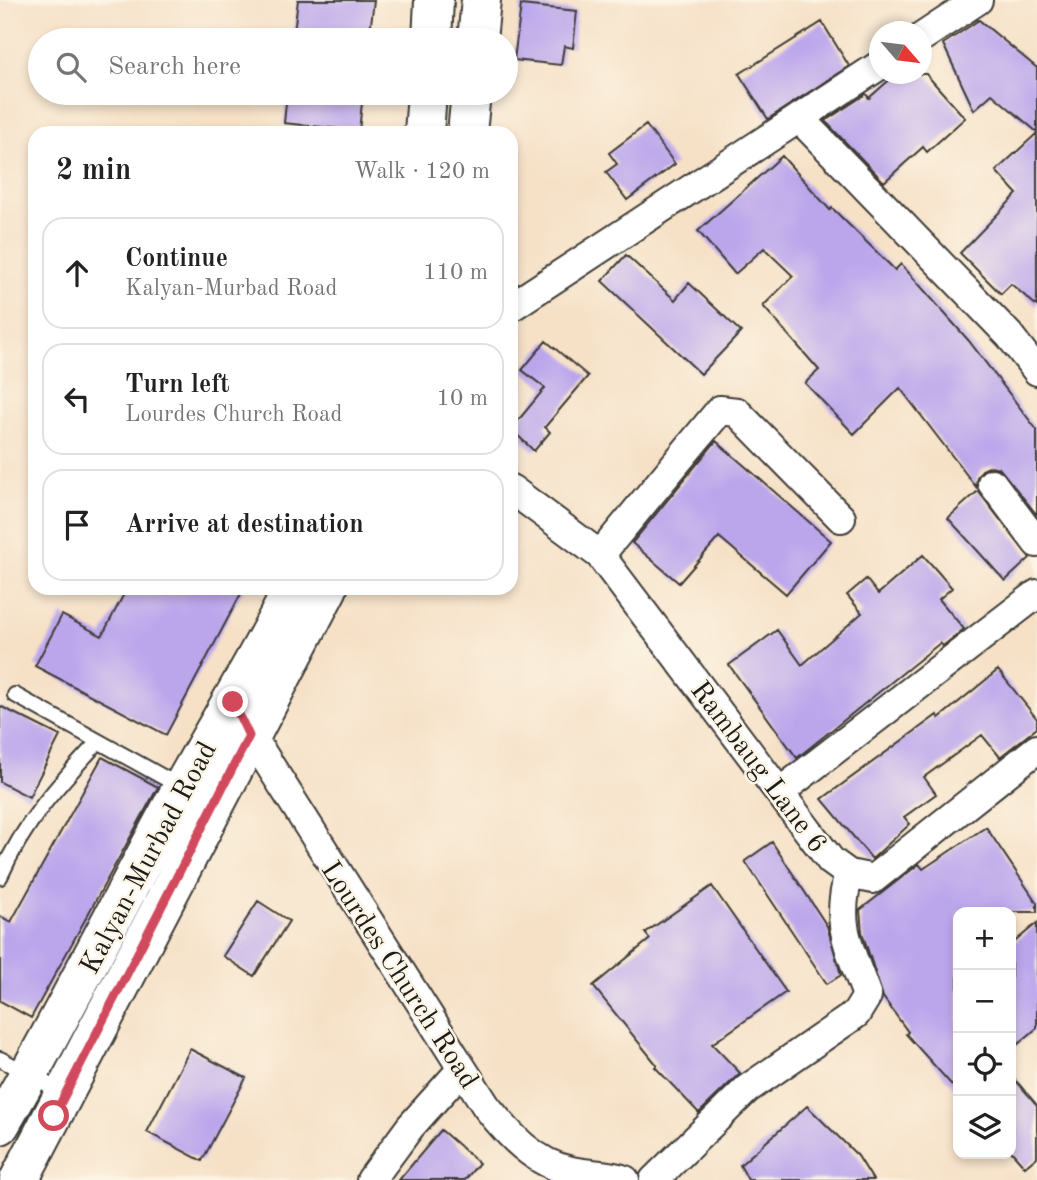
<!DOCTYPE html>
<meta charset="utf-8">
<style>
:root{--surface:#fff;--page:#f2f2f2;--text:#222;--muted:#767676;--line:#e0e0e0}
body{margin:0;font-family:"Old Standard TT",serif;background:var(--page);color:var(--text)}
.controls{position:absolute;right:21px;bottom:21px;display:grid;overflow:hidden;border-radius:14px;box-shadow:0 4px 10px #0003}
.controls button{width:63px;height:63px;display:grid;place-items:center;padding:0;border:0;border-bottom:2px solid var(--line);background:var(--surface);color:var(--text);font:35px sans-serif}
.compass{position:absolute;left:869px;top:21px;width:63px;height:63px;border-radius:50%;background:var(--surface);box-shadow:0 4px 10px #0003;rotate:118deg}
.stop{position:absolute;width:21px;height:21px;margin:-16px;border:5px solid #d1495b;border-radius:50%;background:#fff}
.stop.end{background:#d1495b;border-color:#fff;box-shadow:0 2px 7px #0008}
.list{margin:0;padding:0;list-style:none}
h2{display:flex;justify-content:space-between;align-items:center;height:91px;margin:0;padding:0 28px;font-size:30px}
h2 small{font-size:23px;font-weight:400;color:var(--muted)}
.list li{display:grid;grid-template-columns:46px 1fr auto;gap:21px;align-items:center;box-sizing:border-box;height:112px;margin:0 14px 14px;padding:0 14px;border:2px solid var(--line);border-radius:21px}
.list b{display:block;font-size:26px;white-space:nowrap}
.list p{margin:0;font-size:23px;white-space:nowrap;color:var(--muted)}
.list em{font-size:23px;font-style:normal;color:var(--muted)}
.icon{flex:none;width:38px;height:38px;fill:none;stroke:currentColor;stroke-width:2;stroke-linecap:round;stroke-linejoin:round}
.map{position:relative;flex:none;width:1037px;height:1180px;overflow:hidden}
.search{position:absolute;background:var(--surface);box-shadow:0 4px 10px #0003;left:28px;top:28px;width:490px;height:77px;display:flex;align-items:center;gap:18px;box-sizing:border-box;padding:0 24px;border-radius:38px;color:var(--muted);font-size:26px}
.panel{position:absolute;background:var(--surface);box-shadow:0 4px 10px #0003;left:28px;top:126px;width:490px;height:469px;border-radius:21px}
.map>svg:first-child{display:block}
</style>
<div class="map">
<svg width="1037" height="1180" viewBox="0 0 1037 1180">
<rect width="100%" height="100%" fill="#fcf5e5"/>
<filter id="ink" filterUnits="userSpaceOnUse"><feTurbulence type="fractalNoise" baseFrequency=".0143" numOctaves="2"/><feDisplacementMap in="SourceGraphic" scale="14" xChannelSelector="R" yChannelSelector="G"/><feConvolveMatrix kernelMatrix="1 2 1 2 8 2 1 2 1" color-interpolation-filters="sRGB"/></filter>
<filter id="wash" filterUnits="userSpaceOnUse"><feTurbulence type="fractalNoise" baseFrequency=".00686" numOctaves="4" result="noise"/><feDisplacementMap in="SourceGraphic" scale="28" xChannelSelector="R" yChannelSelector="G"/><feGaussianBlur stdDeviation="1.57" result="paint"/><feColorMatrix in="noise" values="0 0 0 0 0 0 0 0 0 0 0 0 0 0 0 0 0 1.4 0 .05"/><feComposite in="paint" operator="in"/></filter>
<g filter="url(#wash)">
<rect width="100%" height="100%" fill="#f6e1c7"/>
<g id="blocks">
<!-- building -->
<path fill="#bba6ec" d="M298,0h76l-5,40h-76z
M521,5l56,6 -4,37 -9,-2 -3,19 -47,-5z
M979,20l58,48v64l-45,-38 -18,16 -31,-66z
M822,22l27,44 -81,53 -29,-45z
M896,74h30l39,44 -38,34 -4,-5 -39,35 -59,-61 41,-27 3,4z
M287,93h76l-4,38 -75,-8z
M646,125l29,39 -48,36 -21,-28 11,-8 -8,-11z
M1037,133v173l-26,-22 -10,10 -41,-41 57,-59 -21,-23z
M782,156l48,54 2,-2 63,62 6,-6 68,77 68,89v85l-38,-47 -8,-2 -9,4 -5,7 -1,10 -76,-99 -46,46 -49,-51 14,-13 -56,-64 30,-30 -29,-28 -29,26 -37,-43z
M626,255l49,45 14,-17 52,49 -40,42 -99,-93z
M546,341l42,35 -43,51 5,5 -16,19 -23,-22 34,-41 -23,-18z
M716,441l115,100 -45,53 -67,-57 -40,46 -47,-40z
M978,491l52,67 -25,23 -57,-63z
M923,555l29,33 -13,11 25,30 -21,17 -3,-3 -143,115 -68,-93 48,-35 25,35 60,-52 -15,-18 19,-16 12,15z
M127,588h117l-78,147 -131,-69 27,-51 40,21z
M998,670l39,49v9l-37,29 -18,-22 -58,42 12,17 -32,23 6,7 -38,35 -50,-60 115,-84 2,3z
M0,706l60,30 -31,61 -29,-15z
M102,757l56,30 -127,231 -31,-17v-85l11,6z
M986,827l51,76v9h-79v180l-52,-58 2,-2 -25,-35 -21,-65 -2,-22 59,-46 4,5z
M772,842l55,84 14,49 -14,9 -82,-123z
M712,886l74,106 -74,52 28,29 -41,40 -44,-46 2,-2 -64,-79 57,-47 -5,-6z
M258,901l31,20 -35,55 -31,-20z
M1037,923v105l-26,22v-105z
M190,1049l56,29 -44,83 -55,-29z
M1011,1075l26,30v52l-12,10 -14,-16z
M807,1106l51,50 15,24h-125l-8,-15z
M441,1130l38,33 -14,17h-66z"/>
</g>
</g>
<g filter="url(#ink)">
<use href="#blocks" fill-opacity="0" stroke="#3d3a36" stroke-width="2"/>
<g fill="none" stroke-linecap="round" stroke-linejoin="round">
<!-- lane casing -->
<g stroke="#3d3a36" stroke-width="18">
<path id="lane" d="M15,695l166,92
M0,877c25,-56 57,-91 98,-135
M0,1059l64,34"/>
</g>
<!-- street casing -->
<g stroke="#3d3a36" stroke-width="32">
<path id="street" d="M922,37l56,-37
M799,118l210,217 28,36
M511,307l369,-242
M992,483l45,60
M511,489l89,66 231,306 18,13 24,5 164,-130
M600,555l120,-145 17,2 104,106
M243,723l243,383c23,29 48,57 85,65 18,4 37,3 54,9
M780,792l257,-198
M371,1180l39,-53 52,-58
M654,1180l93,-91 109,-75 11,-18c-17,-48 -33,-71 -18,-122"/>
</g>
<!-- primary casing -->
<g stroke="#3d3a36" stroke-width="42">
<path id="primary" d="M432,40l2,-40
M477,40l4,-40
M424,133l3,-40
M467,133l4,-40
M0,1125c64,-110 120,-225 182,-337 37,-67 77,-131 111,-200
M19,1180l309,-592"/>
</g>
<!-- lane -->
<use href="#lane" stroke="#fff" stroke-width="14"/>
<!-- street -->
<use href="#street" stroke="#fff" stroke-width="28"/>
<!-- primary -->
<use href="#primary" stroke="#fff" stroke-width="38"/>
</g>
</g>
<g fill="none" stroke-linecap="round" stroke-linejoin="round" filter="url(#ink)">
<!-- route -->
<path stroke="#d1495b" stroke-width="9" d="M54,1116l195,-380 -16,-34"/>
</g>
<g text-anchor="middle" stroke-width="5" stroke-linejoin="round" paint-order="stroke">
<!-- street labels -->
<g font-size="28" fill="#1c1c1c" stroke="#fcf5e5">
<text transform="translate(760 766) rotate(53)" y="10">Rambaug Lane 6</text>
<text transform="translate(147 857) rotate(-62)" y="10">Kalyan-Murbad Road</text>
<text transform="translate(401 974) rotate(57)" y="10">Lourdes Church Road</text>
</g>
</g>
</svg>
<div class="controls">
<button>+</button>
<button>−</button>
<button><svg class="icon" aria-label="locate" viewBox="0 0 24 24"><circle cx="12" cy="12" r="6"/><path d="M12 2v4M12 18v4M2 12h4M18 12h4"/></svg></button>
<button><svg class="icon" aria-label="layers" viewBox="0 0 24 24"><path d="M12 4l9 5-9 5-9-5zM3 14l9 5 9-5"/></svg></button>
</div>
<svg class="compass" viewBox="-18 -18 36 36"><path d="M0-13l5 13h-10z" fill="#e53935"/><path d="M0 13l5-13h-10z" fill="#767676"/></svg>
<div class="stop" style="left:54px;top:1116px"></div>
<div class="stop end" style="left:233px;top:702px"></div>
<div class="search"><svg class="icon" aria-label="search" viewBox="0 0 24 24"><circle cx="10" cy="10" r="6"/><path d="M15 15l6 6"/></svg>Search here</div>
<section class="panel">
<h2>2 min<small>Walk · 120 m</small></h2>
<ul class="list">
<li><svg class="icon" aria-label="ahead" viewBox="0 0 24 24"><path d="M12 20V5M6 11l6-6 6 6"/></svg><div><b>Continue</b><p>Kalyan-Murbad Road</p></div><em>110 m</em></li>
<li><svg class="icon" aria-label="left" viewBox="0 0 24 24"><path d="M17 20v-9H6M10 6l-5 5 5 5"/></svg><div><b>Turn left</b><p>Lourdes Church Road</p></div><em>10 m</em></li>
<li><svg class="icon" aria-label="arrive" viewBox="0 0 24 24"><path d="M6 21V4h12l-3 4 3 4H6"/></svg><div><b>Arrive at destination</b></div></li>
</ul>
</section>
</div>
